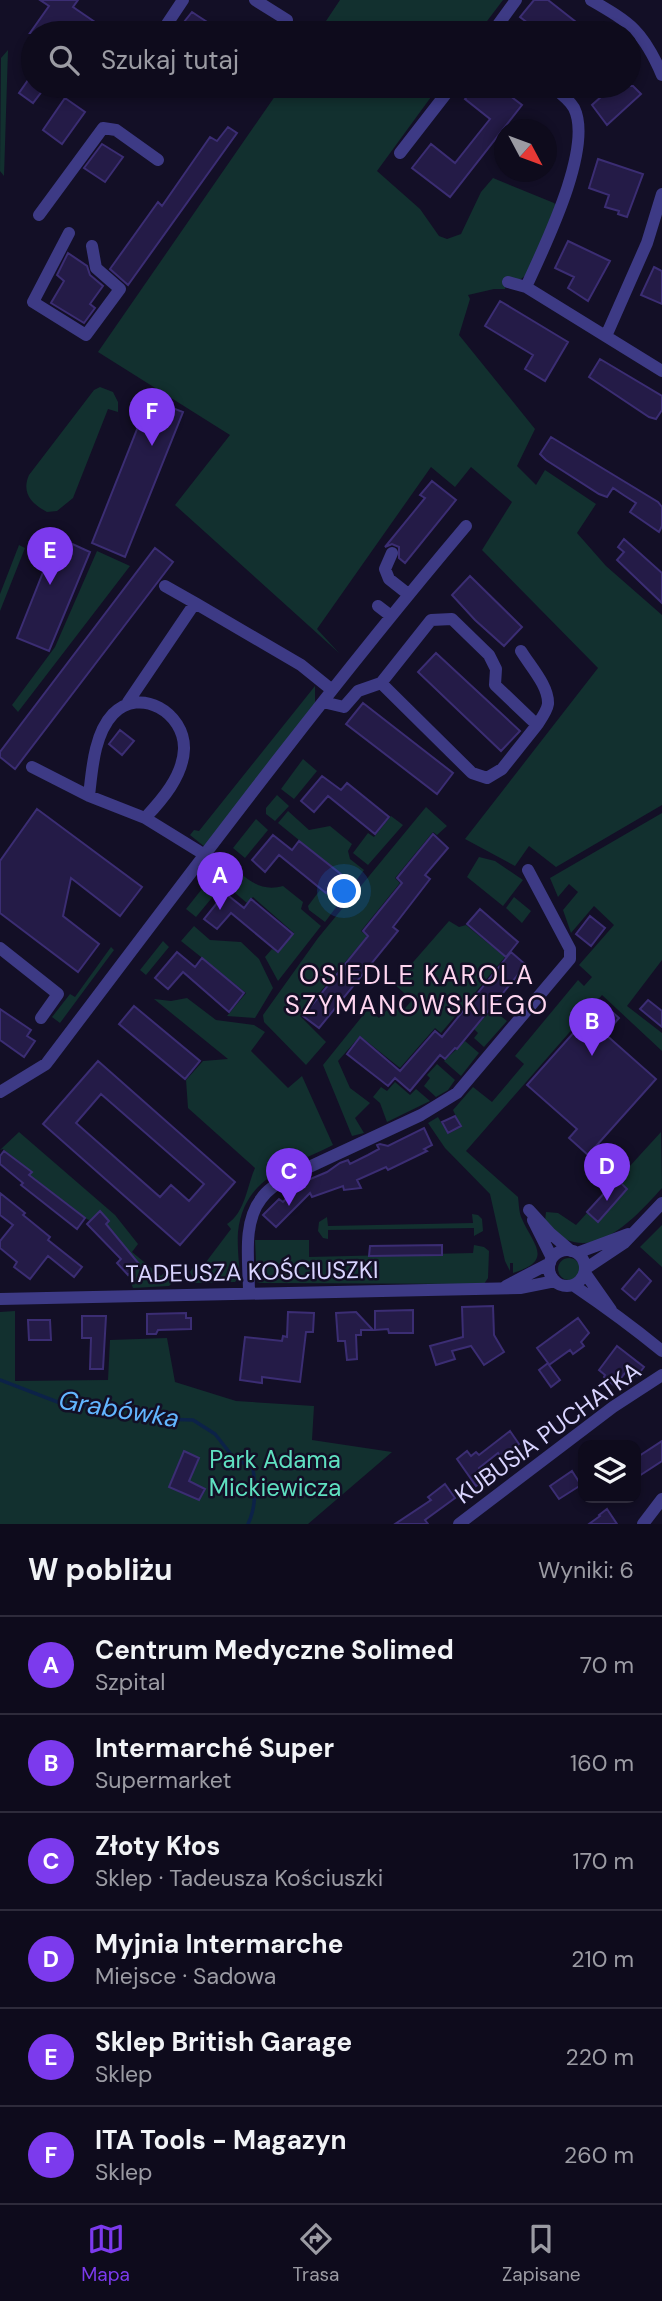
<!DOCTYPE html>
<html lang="pl">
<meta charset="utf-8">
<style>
:root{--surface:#0e0b1c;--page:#1c1929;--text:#f1f3f6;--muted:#9b9ba3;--line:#2e2b3b;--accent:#7c3aed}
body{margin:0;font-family:"DM Sans",sans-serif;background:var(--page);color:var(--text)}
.controls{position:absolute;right:21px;bottom:21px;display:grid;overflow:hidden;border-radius:14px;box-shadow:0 4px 10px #0003}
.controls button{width:63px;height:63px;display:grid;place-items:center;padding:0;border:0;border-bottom:2px solid var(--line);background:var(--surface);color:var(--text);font:35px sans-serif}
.compass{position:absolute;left:494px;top:119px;width:63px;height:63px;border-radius:50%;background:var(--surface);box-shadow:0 4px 10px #0003;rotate:131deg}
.you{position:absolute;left:345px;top:892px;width:24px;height:24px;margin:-18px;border:5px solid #fff;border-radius:50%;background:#1a73e8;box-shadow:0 0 0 10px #1a73e833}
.badge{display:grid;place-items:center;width:46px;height:46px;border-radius:50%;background:var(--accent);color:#fff;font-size:23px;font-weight:700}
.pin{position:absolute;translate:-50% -58px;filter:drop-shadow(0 2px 4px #0008)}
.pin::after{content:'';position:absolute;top:37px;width:24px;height:21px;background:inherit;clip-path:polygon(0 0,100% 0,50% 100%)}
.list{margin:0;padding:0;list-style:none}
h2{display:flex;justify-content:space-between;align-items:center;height:91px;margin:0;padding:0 28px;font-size:30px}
h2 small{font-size:23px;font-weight:400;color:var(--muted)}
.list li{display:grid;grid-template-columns:46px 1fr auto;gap:21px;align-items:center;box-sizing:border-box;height:98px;padding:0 28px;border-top:2px solid var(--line)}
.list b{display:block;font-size:26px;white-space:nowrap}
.list p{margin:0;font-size:23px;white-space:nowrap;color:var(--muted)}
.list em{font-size:23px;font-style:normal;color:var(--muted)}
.icon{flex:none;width:38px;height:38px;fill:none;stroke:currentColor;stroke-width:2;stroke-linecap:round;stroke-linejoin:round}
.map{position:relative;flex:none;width:662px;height:1524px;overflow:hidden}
.search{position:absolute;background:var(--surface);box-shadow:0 4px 10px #0003;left:21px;right:21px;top:21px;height:77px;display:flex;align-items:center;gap:18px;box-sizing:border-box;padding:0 24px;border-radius:38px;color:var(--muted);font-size:26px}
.sheet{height:679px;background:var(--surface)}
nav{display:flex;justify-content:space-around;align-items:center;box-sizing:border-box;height:98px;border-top:2px solid var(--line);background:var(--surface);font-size:19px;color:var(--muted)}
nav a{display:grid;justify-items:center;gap:4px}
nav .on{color:var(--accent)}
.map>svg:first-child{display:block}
</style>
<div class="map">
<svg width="662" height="1524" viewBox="0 0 662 1524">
<rect width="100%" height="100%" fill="#130f26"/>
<!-- green -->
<path fill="#12302f" d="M340,0h163l-25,33h-160z
M8,50l-4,126 -4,-5 1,-113z
M282,86h157l-62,85 43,38 19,27 8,3 14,-5 20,-42 12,-14 61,25 3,4 -30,67 -6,5h-14l-2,10h-11l-26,6 2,4 -11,36 76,94 -18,37 19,19 9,-15 51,34 -19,29 29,33 56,49v190l-106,62 -27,-21 -14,20 -50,-27 133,-171 -116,-118 30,-48 -41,-35 -16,20 -24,-20 -114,162 22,24 -164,-148 55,-70 -132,-83z
M100,387l13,5 5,10v10l-10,-3 -35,89 -16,13 -10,1c-15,-8 -26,-19 -18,-37l65,-85z
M19,545l6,3 -25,63v-17z
M97,551l33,15 -112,146 -6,-7 43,-58z
M315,686v19l-110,142 -15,-12 4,-5 5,1z
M303,759l14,12 -23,28 -13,-10z
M277,795l12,11 -14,15 -9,-7v-6z
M426,807l21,19 -10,9 -4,-3 -38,46 5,5 -39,48 6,5 -67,80 26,26 -20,23 -42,-43 -1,-7 55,-77z
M288,811l21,19 21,-4 22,18 -4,7 2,8 14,11 -39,52 -16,-12 -1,-4 12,-16 6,4 16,-19 -64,-52z
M662,813v147l-35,46 35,27v18l-60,-56 -136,156 52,46c1,8 1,16 4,22 12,27 32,41 -9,54v-10h-3v8l-5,-10 -15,-67 -45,-46 -17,-25 10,-6 10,17 13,-7 -8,-17 20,-23 19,15 32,-38 -9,-8 63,-76 6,6 8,-9 -13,-12 35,-40 -20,-19 -23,27 -8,-23 15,-18 -9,-8 -11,13 -8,-19z
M391,816l12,9 -35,40 -15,-12 15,-20 6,4z
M256,819l12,11 -23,28 -12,-10z
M479,857l16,4 28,19 -20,26 -36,-29z
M240,873c13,11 25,18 43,13l20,16 -2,7 20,17 -43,55 -13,-24 7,-8 6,4 16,-20 -41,-36 -6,6 -19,-16z
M209,880l11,8 -24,29 -10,-8z
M514,897l17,14 -9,12 -16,-15z
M449,921l10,6 7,-2 39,32 -64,76 -6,-5 -35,40 -40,-32 -22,25 12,27 20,15 -15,15 9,15 -12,3 -29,-71 45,-56 11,9 13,-13 10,7 10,-12 -18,-16z
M194,926l16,14 31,2 18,17 14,29 -18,30 -28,-2 19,-23 -65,-52z
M163,941l6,6 -23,28 -6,-5z
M111,947l3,3 -54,73 -8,-6 18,-23 5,3z
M187,998l29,22 38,5 11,7 -14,19 37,37 14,-12 31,69c-43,22 -89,31 -95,87 -1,14 1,30 2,44l-5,6 -40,1 -5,-11 4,-6 6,4 31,-41 -4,-5c18,-11 20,-38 28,-56l-67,-60 -2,-28 17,-19 25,-2 -74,-60 17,2z
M492,1009l15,12 -23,26 -10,-9 4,-5 -4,-4z
M465,1041l14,12 -18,23 -17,-15z
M437,1064l18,16 -7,10 -12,7 -12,-11 6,-8 -3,-3z
M395,1082l15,13 6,-6 14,12 -43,21 -7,-19 -7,-6 8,-10 6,4z
M19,1132l96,83 23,29 -6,8 29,24 5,-5 9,9 -6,6 -36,2 -5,-13 11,-11 -33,-40 3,-4 -9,-9 -9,10 -6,-3 -56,-43 2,-3 -28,-23 -3,1z
M661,1132l1,56c-21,23 -60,69 -97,51 -7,-3 -14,-13 -20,-18l1,-9 12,1 18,12z
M472,1214l6,1 4,4 1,12 -9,5v-8l-146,2v9l-5,-1 -5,-7 1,-9 8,-5 1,9 145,-3z
M662,1225v42l-22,-20z
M255,1240h54v17l164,-4 1,-8 10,2 5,4 -1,27 -4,6 -224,-1 -3,-1z
M558 1269a11 11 0 1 1 22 0a11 11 0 1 1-22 0Z
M15,1311v70l93,-1 2,-40 57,-2 8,44 61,19 78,5 -2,34 80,12 -84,72h-308v-212z"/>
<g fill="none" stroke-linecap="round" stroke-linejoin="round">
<!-- stream -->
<path stroke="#0c2248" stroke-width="3.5" d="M0,1380l68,26 68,2 24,11 33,1 22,14 18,23 20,12c3,17 3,39 -5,55"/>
</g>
<!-- building -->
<path fill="#241b47" stroke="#3b2d73" stroke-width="2" fill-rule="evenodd" d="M40,0h38l-5,7 38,26h-81l19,-27z
M534,0h14l42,33h-49l-21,-16z
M192,12l6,4 26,17h-24l-16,-11z
M33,73v13h13l-13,17 -14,-10z
M476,86h21l25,19 -72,92 -38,-29 19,-24 24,19 35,-44 -25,-20z
M591,86h42l8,8 -34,31 -15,-20 10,-9z
M65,98l20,14 -23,32 -19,-14z
M228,127l9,6 -109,152 -18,-16 48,-67 4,4 48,-69 7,4z
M102,144l21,13 -18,25 -21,-14z
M598,159l45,15 -16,43 -9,-3 1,-3 -14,-4 4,-12 -20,-7z
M568,241l42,20 -22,40 -20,-13 6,-11 -19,-9z
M68,253l19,13 3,9 13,11 -13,18 5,4 -11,15 -33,-20 13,-22 -7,-6z
M654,267l8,4v33l-21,-9z
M500,301l68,41 -23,39 -20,-12 8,-14 -48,-29z
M600,359l62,37v14l-6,9 -7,-2 -60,-40z
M149,399l34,13 -58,145 -33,-14z
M551,437l107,65 4,5v19l-3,6 -29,-20 6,-9 -11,-7 -12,-8 -6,9 -8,-3 -53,-34 -6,-6z
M432,481l24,19 -51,63 -6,-5v-11l-7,-3 -7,3 40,-49 -5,-3z
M57,537l33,15 -41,99 -32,-13z
M624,539l38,34v30l-45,-43 7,-8 -6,-5z
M155,548l18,14 -158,207 -15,-12v-5z
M470,576l52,51 -18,19 -29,-26 -23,-25z
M436,653l84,78 -19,20 -83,-79z
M363,703l90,70 -16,21 -91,-70z
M120,730l14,11 -12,14 -13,-11z
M322,776l19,14 6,-7 42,34 -14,17 -47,-38 -14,16 -13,-11z
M37,809l105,78 -22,29 -49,-38 -8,38 36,28 -21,28 -78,-59v-52z
M433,834l15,14 -23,27 5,4 -37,48 5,4 -79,97 -16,-12 65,-80 -5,-5 39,-48 -5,-5z
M273,835l19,15 7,-9 43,34 -16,18 -47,-38 -14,17 -13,-12z
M225,893l19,15 7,-9 42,35 -15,18 -47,-39 -14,16 -13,-10z
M480,909l38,33 -12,15 -39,-33z
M590,916l15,12 -14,18 -15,-12z
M177,952l18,15 7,-9 42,35 -15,19 -46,-40 -15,17 -13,-11z
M511,952l15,13 -69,84 -2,-1 -10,11 -5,-4 -30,36 -15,-13 -7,8 -41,-32 13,-17 40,34 35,-40 7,6z
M648,1000l14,11v16l-22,-18z
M601,1002l18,16 -14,16 51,45 -68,76 -19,-17 8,-9 -50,-44z
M134,1006l66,55 -15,18 -66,-55z
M0,1009l31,21 -4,6 8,5 -11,16 -24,-17z
M98,1061l137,121 -55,63 -137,-121zM101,1094l103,90 -15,17 -18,-16 -11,12 -84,-74z
M455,1116l6,10 -13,7 -6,-11z
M424,1128l8,17 -8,4 3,2 -39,19 -2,-3 -29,13 4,8 -17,2 -1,-4 -31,11 -2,-4 -34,34 -13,-12 16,-16 4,3 9,-9 13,-6 -2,-5 24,-10 13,-9 8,-3 2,4 18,-9 11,-6 -2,-4 3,-1 8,2z
M4,1151l28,21 -3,3 56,43 -8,11 -56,-44 2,-2 -23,-19v-8z
M617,1179l10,10 -29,33 -11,-10z
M0,1193l25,20 -2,2 27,22 -2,3 34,27 -8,10 -26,-21 -18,23 -16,-12 3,-5 -17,-14v-7l13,-16 -13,-10z
M100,1211l9,10 -3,3 33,40 -11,11 -11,-12 4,-4 -34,-35z
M442,1245v10l-73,1 1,-10z
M639,1269l12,12 -16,19 -13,-11z
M493,1306l1,29 10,17 -20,13 -13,-19 -19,5 3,8 -19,6 -6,-19 33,-9 -1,-30z
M413,1310v23h-24l-1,-4 -13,1v-19z
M288,1312l26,1 -1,19h-7l-6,50 -38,-5v6l-22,-3 5,-43 37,4 1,-5 4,1z
M356,1312l17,18h-12v5h-5l1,24 -10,1 -2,-19h-7l-2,-28z
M186,1313v5h5v11l-33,1 -2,4h-9v-20z
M82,1316h24l-3,53h-13l1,-31h-9z
M578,1318l11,15 -8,9 3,4 -11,8 -3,-4 -21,15 11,15 -9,7 -12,-17 9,-7 -11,-15z
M28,1320h22l1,20h-22z
M617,1346l27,21 -7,9 -9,-7 -13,17 -11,-9 1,-2 -6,-5z
M510,1431l9,13 -17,15 -4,-6 -19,15 6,11 -9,7 -19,-27 10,-8 4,5 5,-4 3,3z
M662,1441v20l-26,17v-20z
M184,1451l15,7 -10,23 16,8 -6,11 -30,-13z
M572,1471l9,14 -22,14 -9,-13z
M445,1484l10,14 -30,22 3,4h-33l36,-24 -3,-3z
M607,1509l10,15h-28l11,-8 -1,-1z"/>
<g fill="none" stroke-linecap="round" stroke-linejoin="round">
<!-- minor -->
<path stroke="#3d3a85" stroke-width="12" d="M255,0l32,20 -9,13
M591,0c40,23 52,31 71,75
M161,33l22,-33
M492,33l24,-33
M234,86l7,4 3,-4
M400,153l52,-67
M39,215l64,-87 13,2 42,30
M69,233l-36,69 53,33 34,-46 -24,-21 -4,-22
M508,282l18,5 136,84
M526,287c17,-38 68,-139 48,-179 -5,-9 -15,-16 -23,-22
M606,336l41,-93 15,-49
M392,553l-7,16 4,10 19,15
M195,603l106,62 31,25
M378,606l13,10
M521,651c9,15 28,35 27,53 -1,7 -7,15 -11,21
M128,702l67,-99 -30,-17
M323,702l21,5 14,-16 23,-8 91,90 15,5 15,-9 35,-44 -42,-40 1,-16 -7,-14 -37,-36 -21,1 -50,63
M32,767l57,29 56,22 60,37
M89,796c3,-26 5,-62 24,-82 27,-28 72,-1 71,35 -1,27 -22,51 -39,69
M0,948l58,46 -17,24
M0,1092l46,-28c137,-181 273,-364 420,-538
M529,1210l21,23 21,18
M533,1220l19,38
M549 1268a18 18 0 1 1 36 0a18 18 0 1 1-36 0Z
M577,1253l51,-19
M585,1269l39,-26 38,-40
M585,1273l26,37
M573,1285c31,21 60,42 89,66
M506,1286l44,-23
M249,1293c0,-29 -7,-70 12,-94 7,-11 20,-17 31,-24l129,-60 36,-22 113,-134v-10l-42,-79
M0,1299l520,-11 35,-7
M459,1524l154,-117 49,-32
M643,1524l19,-25"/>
</g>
<g text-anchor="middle" stroke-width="5" stroke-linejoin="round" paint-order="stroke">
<!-- street labels -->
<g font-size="24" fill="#d9d4ff" stroke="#130f26">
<text transform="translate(252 1272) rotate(-1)" y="8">TADEUSZA KOŚCIUSZKI</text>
<text transform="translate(548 1433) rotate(-36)" y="8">KUBUSIA PUCHATKA</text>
</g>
<!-- park labels -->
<g font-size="24" fill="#5fe0c0" stroke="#130f26">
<text x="275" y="1468">Park Adama<tspan x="275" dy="28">Mickiewicza</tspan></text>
</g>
<!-- neighbourhood labels -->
<g font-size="26" letter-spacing="2" fill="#ffd6f0" stroke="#130f26">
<text x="417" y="984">OSIEDLE KAROLA<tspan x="417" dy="30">SZYMANOWSKIEGO</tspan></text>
</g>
<!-- water labels -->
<g font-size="26" font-style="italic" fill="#62b6ff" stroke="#130f26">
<text transform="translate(119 1409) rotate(9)" y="9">Grabówka</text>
</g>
</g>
</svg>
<div class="controls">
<button><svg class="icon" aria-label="layers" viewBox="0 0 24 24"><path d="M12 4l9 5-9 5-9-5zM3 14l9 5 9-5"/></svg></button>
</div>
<svg class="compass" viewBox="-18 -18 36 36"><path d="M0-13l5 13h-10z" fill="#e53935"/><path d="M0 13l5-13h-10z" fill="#9b9ba3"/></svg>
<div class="you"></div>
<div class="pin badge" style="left:220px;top:910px">A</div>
<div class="pin badge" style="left:592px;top:1056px">B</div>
<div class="pin badge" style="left:289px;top:1206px">C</div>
<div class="pin badge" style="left:607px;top:1201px">D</div>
<div class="pin badge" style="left:50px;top:585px">E</div>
<div class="pin badge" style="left:152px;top:446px">F</div>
<div class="search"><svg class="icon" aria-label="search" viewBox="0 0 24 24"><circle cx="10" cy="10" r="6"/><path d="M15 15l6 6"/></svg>Szukaj tutaj</div>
</div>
<section class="sheet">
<h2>W pobliżu<small>Wyniki: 6</small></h2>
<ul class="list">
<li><span class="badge">A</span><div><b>Centrum Medyczne Solimed</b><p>Szpital</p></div><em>70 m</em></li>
<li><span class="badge">B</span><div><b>Intermarché Super</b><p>Supermarket</p></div><em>160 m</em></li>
<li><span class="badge">C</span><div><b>Złoty Kłos</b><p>Sklep · Tadeusza Kościuszki</p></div><em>170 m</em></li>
<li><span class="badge">D</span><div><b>Myjnia Intermarche</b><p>Miejsce · Sadowa</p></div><em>210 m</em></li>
<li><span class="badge">E</span><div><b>Sklep British Garage</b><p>Sklep</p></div><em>220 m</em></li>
<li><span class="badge">F</span><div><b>ITA Tools - Magazyn</b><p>Sklep</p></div><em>260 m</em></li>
</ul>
</section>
<nav>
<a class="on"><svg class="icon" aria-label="map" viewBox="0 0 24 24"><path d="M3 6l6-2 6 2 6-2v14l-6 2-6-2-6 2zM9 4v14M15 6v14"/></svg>Mapa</a>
<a><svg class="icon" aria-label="directions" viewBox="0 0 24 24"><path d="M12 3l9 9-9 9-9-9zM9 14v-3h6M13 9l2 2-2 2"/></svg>Trasa</a>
<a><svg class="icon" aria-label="saved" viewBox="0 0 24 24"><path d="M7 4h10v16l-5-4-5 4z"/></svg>Zapisane</a>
</nav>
